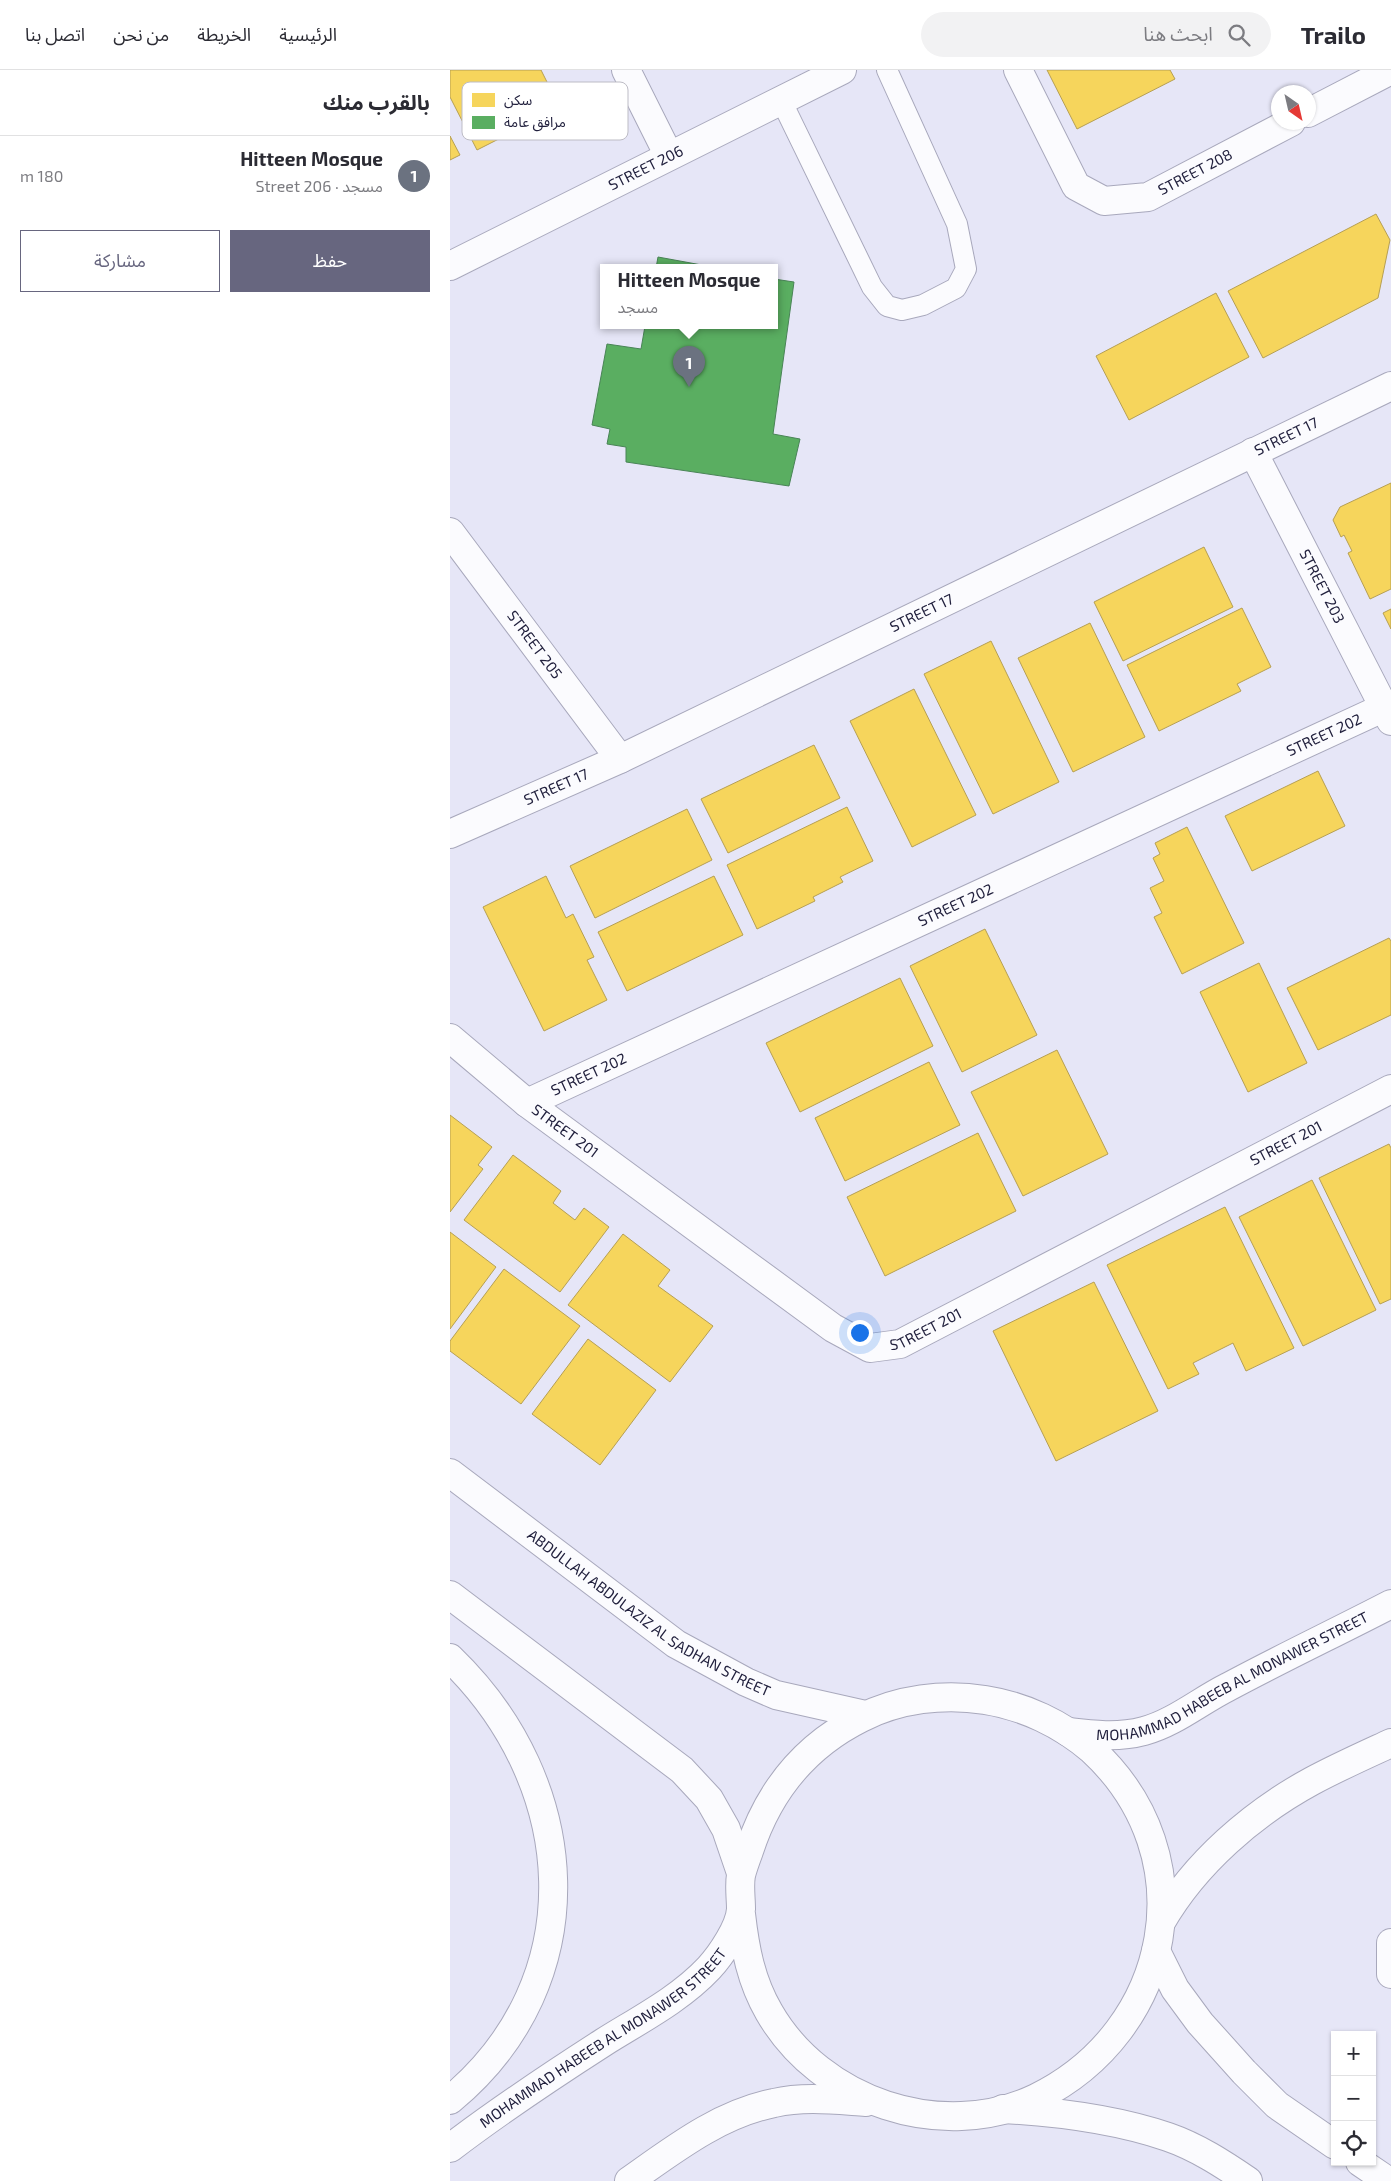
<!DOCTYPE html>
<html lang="ar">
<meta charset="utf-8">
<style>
:root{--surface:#fff;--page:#f2f2f3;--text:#2b2b33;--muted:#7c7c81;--line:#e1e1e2;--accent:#67667f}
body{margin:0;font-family:"Exo 2","Noto Sans Arabic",sans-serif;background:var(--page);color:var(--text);direction:rtl}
.controls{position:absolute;right:15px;bottom:15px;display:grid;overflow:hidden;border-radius:0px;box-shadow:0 1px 4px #0004}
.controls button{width:45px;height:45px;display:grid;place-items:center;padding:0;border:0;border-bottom:1px solid var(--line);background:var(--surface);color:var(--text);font:25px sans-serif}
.compass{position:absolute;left:821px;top:15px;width:45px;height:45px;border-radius:50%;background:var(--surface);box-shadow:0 1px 4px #0004;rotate:146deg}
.you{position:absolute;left:409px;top:1262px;width:18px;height:18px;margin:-12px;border:4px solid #fff;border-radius:50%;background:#1a73e8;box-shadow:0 0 0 8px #1a73e833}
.badge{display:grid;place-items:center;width:32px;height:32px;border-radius:50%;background:var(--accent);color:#fff;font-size:16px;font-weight:700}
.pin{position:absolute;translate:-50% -41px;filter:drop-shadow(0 1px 2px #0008)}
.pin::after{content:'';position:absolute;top:26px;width:18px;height:15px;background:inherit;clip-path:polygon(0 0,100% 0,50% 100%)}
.popup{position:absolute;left:150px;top:194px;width:178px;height:65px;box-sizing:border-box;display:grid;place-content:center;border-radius:0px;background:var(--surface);filter:drop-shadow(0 1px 4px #0005);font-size:16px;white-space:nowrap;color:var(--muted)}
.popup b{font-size:19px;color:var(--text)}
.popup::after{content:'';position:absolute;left:50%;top:100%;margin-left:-10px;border:10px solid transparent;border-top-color:var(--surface)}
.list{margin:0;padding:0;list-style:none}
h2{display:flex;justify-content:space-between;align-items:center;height:65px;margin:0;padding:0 20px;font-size:21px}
h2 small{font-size:16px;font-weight:400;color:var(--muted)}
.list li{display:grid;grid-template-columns:32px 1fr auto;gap:15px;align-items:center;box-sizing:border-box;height:80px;padding:0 20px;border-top:1px solid var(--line)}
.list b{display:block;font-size:19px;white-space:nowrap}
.list p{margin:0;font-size:16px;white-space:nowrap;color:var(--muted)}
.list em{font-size:16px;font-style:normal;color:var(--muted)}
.actions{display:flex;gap:10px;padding:15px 20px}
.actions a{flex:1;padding:11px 0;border:1px solid var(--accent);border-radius:0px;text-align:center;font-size:18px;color:var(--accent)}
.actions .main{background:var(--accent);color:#fff}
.icon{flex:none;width:28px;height:28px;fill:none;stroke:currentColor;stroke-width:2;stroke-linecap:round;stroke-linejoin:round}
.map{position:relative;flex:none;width:941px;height:2111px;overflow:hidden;direction:ltr}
header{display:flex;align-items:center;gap:30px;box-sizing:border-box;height:70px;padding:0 25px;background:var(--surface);border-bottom:1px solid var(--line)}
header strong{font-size:24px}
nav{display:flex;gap:28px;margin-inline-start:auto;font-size:18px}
.search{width:350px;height:45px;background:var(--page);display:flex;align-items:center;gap:12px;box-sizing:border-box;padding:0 18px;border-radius:28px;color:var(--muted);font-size:19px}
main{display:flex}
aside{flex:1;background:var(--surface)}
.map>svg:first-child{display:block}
</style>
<header>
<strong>Trailo</strong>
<div class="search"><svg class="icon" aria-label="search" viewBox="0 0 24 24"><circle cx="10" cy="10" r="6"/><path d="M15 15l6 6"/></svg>ابحث هنا</div>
<nav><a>الرئيسية</a><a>الخريطة</a><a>من نحن</a><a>اتصل بنا</a></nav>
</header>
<main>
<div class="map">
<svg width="941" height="2111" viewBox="0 0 941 2111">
<rect width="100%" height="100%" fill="#e6e6f7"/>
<!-- homes -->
<path fill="#f6d55c" stroke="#b69f53" d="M0,0h91l19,38 -83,42 -27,-53z
M597,0h123l5,9 -98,50z
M0,66l10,19 -10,5z
M926,144l14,26 -12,58 -115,60 -35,-67z
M766,223l33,64 -120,63 -33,-64z
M941,413v106l-21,10 -22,-46 4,-2 -8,-16 -3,2 -8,-17 7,-13z
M754,477l29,60 -110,54 -29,-59z
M792,538l29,59 -34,17 4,7 -82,40 -32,-66z
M941,539v20l-8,-16z
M640,553l55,114 -72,35 -55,-114z
M541,571l68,141 -66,32 -69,-140z
M464,619l62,126 -64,32 -62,-126z
M364,675l26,53 -112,55 -27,-54z
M868,701l27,55 -93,45 -27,-55z
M397,737l26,54 -33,16 3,5 -30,15 2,4 -58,28 -30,-64z
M237,739l25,51 -117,58 -25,-52z
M737,757l57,116 -62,31 -28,-57 8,-4 -12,-25 14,-7 -11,-23 7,-4 -5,-11z
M96,806l20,42 7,-4 21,43 -7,3 20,40 -63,31 -61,-124z
M264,806l29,59 -116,56 -29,-59z
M535,859l52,106 -75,37 -52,-106z
M939,868l2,3v74l-73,35 -31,-62z
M809,893l48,100 -59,29 -48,-100z
M450,908l33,68 -133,66 -34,-69z
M607,980l51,104 -85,42 -52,-104z
M479,992l31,63 -115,56 -30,-63z
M0,1045l42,32 -14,18 5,4 -33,43z
M528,1063l38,78 -131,65 -38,-79z
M939,1074l2,4v151l-11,5 -61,-126z
M63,1085l48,36 -8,12 22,17 9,-12 25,19 -49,65 -96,-72z
M862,1110l64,130 -73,36 -64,-129z
M775,1137l69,141 -48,23 -13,-28 -40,20 6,11 -31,15 -61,-124z
M0,1162l46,35 -46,62z
M173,1164l47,36 -12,16 55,40 -43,56 -102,-77z
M54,1199l76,57 -59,78 -71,-53v-10z
M644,1212l64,129 -102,50 -63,-130z
M138,1269l68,51 -56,75 -68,-51z"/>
<!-- public -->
<path fill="#5aae61" stroke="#498456" d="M208,187l60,11h-62z
M324,209l20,3 -21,152 27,5 -11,47 -163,-24v-15l-19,-3 3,-15 -18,-4 15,-81 34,5 4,-23h129z"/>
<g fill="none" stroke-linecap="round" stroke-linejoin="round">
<!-- service casing -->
<g stroke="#a8a8bc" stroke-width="22">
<path id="service" d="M331,30l91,187 15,19 15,4 21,-5 33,-17 10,-19 -9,-45 -70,-154"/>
</g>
<!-- minor casing -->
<g stroke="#a8a8bc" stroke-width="30">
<g id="minor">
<path d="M176,0l43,86"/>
<path id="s1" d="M568,0l58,116 28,15 44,-4 143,-75"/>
<path d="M858,43l83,-43"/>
<path id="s2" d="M0,196l392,-196"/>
<path id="s3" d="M803,382l138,269"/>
<path id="s4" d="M0,462l170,227"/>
<path id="s5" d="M0,764l170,-75 771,-373"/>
<path id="s6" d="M0,968l77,65 306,225 37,20 30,-4 491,-255"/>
<path id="s7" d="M77,1033l858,-396"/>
</g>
</g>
<!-- tertiary casing -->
<g stroke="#a8a8bc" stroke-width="30">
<g id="tertiary">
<path id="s8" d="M0,1403l226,171 70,38 30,13 89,20"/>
<path d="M0,1525l232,175 27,29 17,30 15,44"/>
<path d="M706,1881l19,38 25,34 44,49 33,33 58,40"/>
<path d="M553,2039c56,3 112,10 165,28 29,10 55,27 80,44"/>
<path d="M910,2092l28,19"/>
</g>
</g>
<!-- secondary casing -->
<g stroke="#a8a8bc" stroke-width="30">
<g id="secondary">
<path d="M0,1588c130,125 145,322 0,442"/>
<path id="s9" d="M618,1662c25,3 50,6 76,-1 30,-8 56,-30 84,-44 54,-29 109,-55 163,-83"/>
<path d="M711,1852c34,-59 92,-109 151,-141 26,-14 53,-26 79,-38"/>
<path d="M941,1873v31"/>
<path id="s10" d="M0,2078c50,-38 101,-72 154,-106 35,-22 76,-43 105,-74 12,-13 31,-41 32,-59 0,-11 -2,-23 0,-34 2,-8 5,-16 8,-24 19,-59 56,-105 112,-133 37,-19 83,-25 124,-18 39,6 77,24 107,50 115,106 81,281 -56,348 -95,45 -216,3 -267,-86 -18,-31 -24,-63 -28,-98"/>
<path d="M179,2111c44,-31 90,-67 145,-78 30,-7 62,-3 92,-1"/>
</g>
</g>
<!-- service -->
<use href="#service" stroke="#fbfbfe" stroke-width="20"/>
<!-- minor -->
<use href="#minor" stroke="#fbfbfe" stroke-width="28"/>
<!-- tertiary -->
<use href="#tertiary" stroke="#fbfbfe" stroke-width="28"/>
<!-- secondary -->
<use href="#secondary" stroke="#fbfbfe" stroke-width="28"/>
</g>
<g text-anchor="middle" stroke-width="5" stroke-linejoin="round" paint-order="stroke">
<!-- street labels -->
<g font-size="15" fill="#22213e" stroke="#fff">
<text dy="5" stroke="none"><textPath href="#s2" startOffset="219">STREET 206</textPath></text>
<text dy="5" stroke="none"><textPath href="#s1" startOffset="259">STREET 208</textPath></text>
<text dy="5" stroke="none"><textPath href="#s5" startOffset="926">STREET 17</textPath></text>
<text dy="5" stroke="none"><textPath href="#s3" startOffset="151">STREET 203</textPath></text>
<text dy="5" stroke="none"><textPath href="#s5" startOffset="521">STREET 17</textPath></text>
<text dy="5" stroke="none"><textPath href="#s4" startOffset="141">STREET 205</textPath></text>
<text dy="5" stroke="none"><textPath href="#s7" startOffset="878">STREET 202</textPath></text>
<text dy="5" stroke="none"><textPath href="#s5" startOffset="116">STREET 17</textPath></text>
<text dy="5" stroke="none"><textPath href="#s7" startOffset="472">STREET 202</textPath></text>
<text dy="5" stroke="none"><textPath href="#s7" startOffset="68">STREET 202</textPath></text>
<text dy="5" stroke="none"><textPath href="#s6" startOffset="148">STREET 201</textPath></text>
<text dy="5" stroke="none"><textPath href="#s6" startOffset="988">STREET 201</textPath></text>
<text dy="5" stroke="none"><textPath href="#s6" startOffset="582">STREET 201</textPath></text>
<text dy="5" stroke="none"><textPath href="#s8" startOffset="244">ABDULLAH ABDULAZIZ AL SADHAN STREET</textPath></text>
<text dy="5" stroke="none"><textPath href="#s9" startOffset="178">MOHAMMAD HABEEB AL MONAWER STREET</textPath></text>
<text dy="5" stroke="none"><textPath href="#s10" startOffset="189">MOHAMMAD HABEEB AL MONAWER STREET</textPath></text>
</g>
</g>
<!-- legend -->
<rect x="12" y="12" width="166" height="58" rx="8" fill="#fff" stroke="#bdbcc5" stroke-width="1"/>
<rect x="22" y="23" width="23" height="14" fill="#f6d55c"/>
<rect x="22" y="46" width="23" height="13" fill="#5aae61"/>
<g font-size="14" fill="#22213e">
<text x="54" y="35">سكن</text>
<text x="54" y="57">مرافق عامة</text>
</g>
</svg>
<div class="controls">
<button>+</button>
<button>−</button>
<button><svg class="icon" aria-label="locate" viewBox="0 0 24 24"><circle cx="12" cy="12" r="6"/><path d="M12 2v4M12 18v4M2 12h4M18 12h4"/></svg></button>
</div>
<svg class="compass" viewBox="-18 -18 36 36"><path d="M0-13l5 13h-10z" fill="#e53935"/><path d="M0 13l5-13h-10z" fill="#7c7c81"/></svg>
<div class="you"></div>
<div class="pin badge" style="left:239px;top:317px;background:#6b7280">1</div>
<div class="popup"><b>Hitteen Mosque</b>مسجد</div>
</div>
<aside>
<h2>بالقرب منك<small></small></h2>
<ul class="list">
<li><span class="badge" style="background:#6b7280">1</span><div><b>Hitteen Mosque</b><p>مسجد · Street 206</p></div><em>180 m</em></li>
</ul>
<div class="actions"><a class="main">حفظ</a><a>مشاركة</a></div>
</aside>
</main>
